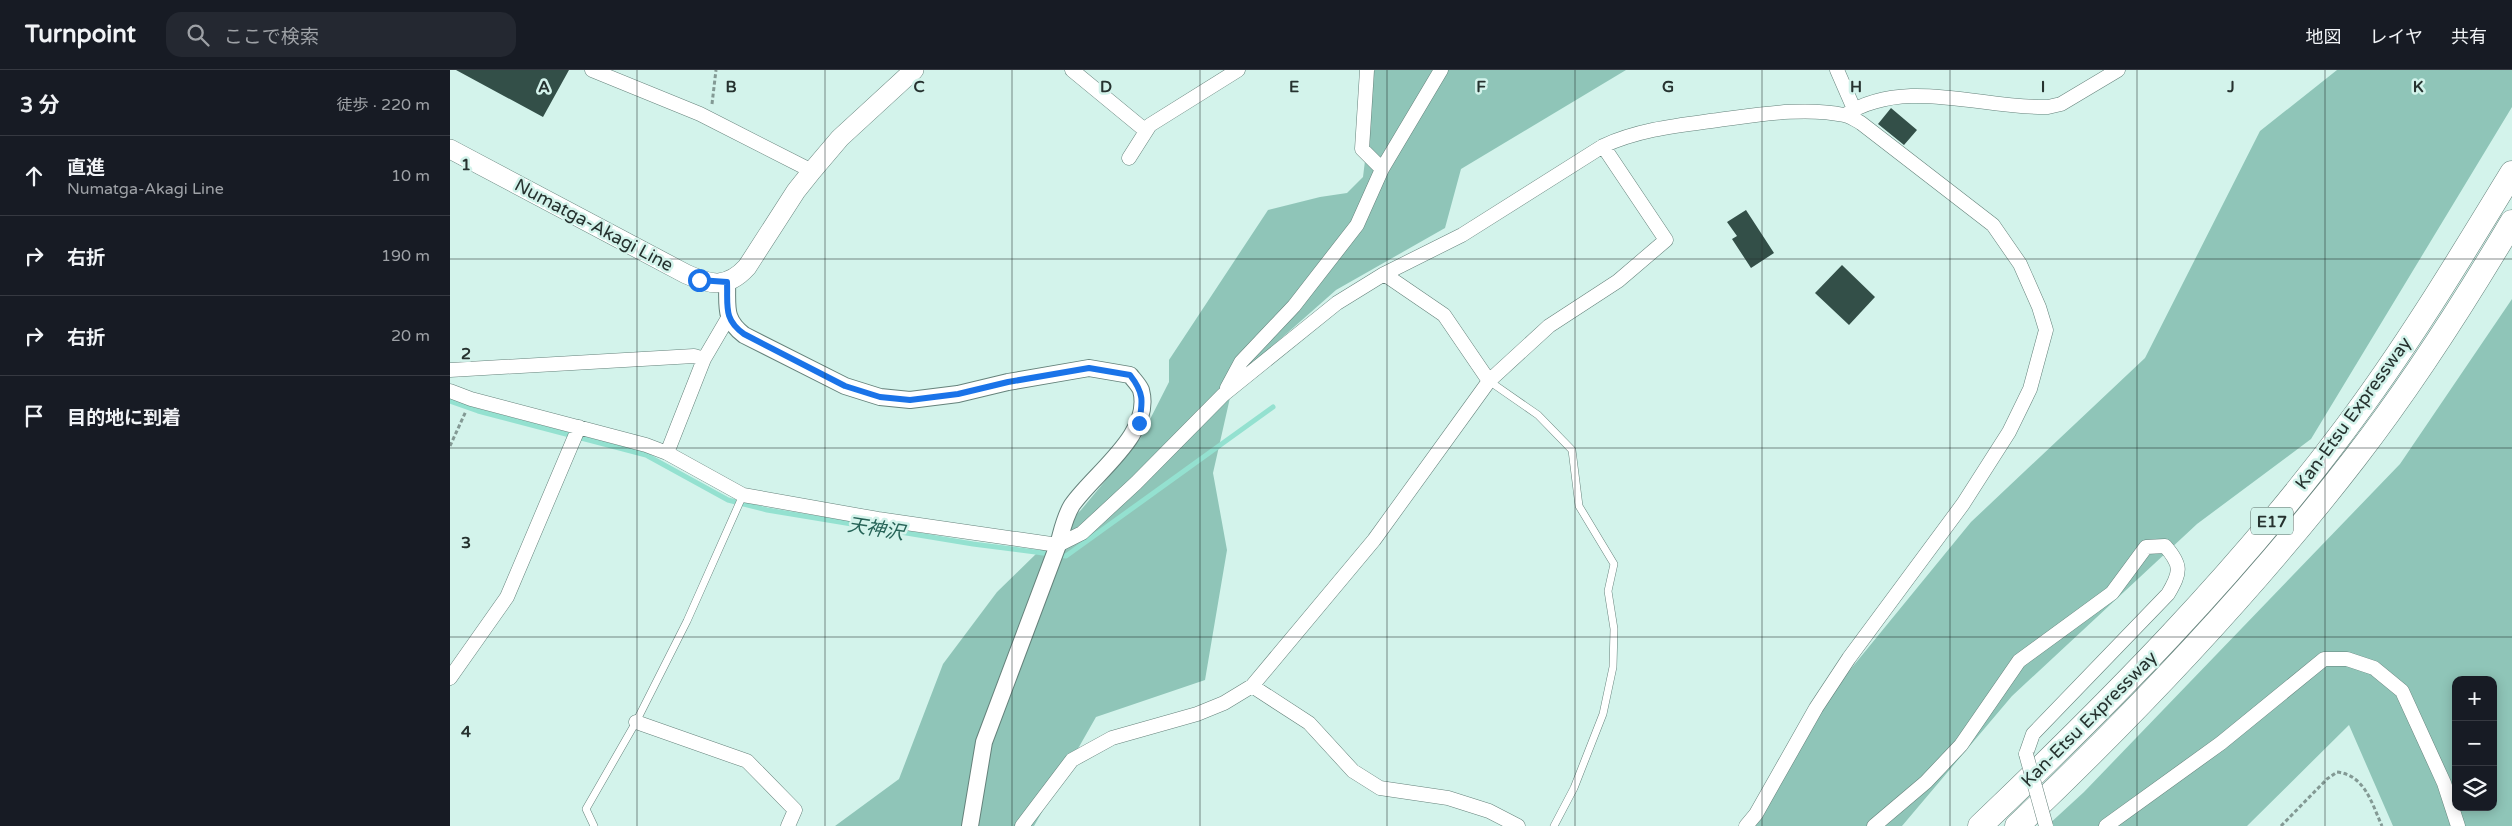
<!DOCTYPE html>
<html lang="ja">
<meta charset="utf-8">
<style>
:root{--surface:#171b24;--page:#242831;--text:#f1f3f6;--muted:#9ea1a6;--line:#363941}
body{margin:0;font-family:"Varela Round","Noto Sans JP",sans-serif;background:var(--page);color:var(--text)}
.controls{position:absolute;right:15px;bottom:15px;display:grid;overflow:hidden;border-radius:10px;box-shadow:0 2px 12px #0003}
.controls button{width:45px;height:45px;display:grid;place-items:center;padding:0;border:0;border-bottom:1px solid var(--line);background:var(--surface);color:var(--text);font:25px sans-serif}
.stop{position:absolute;width:15px;height:15px;margin:-11px;border:4px solid #1a73e8;border-radius:50%;background:#fff}
.stop.end{background:#1a73e8;border-color:#fff;box-shadow:0 1px 5px #0008}
.list{margin:0;padding:0;list-style:none}
h2{display:flex;justify-content:space-between;align-items:center;height:65px;margin:0;padding:0 20px;font-size:21px}
h2 small{font-size:16px;font-weight:400;color:var(--muted)}
.list li{display:grid;grid-template-columns:32px 1fr auto;gap:15px;align-items:center;box-sizing:border-box;height:80px;padding:0 20px;border-top:1px solid var(--line)}
.list b{display:block;font-size:19px;white-space:nowrap}
.list p{margin:0;font-size:16px;white-space:nowrap;color:var(--muted)}
.list em{font-size:16px;font-style:normal;color:var(--muted)}
.icon{flex:none;width:28px;height:28px;fill:none;stroke:currentColor;stroke-width:2;stroke-linecap:round;stroke-linejoin:round}
.map{position:relative;flex:none;width:2062px;height:756px;overflow:hidden}
header{display:flex;align-items:center;gap:30px;box-sizing:border-box;height:70px;padding:0 25px;background:var(--surface);border-bottom:1px solid var(--line)}
header strong{font-size:24px}
nav{display:flex;gap:28px;margin-inline-start:auto;font-size:18px}
.search{width:350px;height:45px;background:var(--page);display:flex;align-items:center;gap:12px;box-sizing:border-box;padding:0 18px;border-radius:15px;color:var(--muted);font-size:19px}
main{display:flex}
aside{flex:1;background:var(--surface)}
.map>svg:first-child{display:block}
</style>
<header>
<strong>Turnpoint</strong>
<div class="search"><svg class="icon" aria-label="search" viewBox="0 0 24 24"><circle cx="10" cy="10" r="6"/><path d="M15 15l6 6"/></svg>ここで検索</div>
<nav><a>地図</a><a>レイヤ</a><a>共有</a></nav>
</header>
<main>
<aside>
<h2>3 分<small>徒歩 · 220 m</small></h2>
<ul class="list">
<li><svg class="icon" aria-label="ahead" viewBox="0 0 24 24"><path d="M12 20V5M6 11l6-6 6 6"/></svg><div><b>直進</b><p>Numatga-Akagi Line</p></div><em>10 m</em></li>
<li><svg class="icon" aria-label="right" viewBox="0 0 24 24"><path d="M7 20v-9h11M14 6l5 5-5 5"/></svg><div><b>右折</b></div><em>190 m</em></li>
<li><svg class="icon" aria-label="right" viewBox="0 0 24 24"><path d="M7 20v-9h11M14 6l5 5-5 5"/></svg><div><b>右折</b></div><em>20 m</em></li>
<li><svg class="icon" aria-label="arrive" viewBox="0 0 24 24"><path d="M6 21V4h12l-3 4 3 4H6"/></svg><div><b>目的地に到着</b></div></li>
</ul>
</aside>
<div class="map">
<svg width="2062" height="756" viewBox="0 0 2062 756">
<rect width="100%" height="100%" fill="#d3f3eb"/>
<!-- green -->
<path fill="#8fc5b8" fill-rule="evenodd" d="M925,0h251l-165,99 -16,59 -109,62 -102,90 -21,93 14,77 -22,130 -109,37 -62,109h-199l64,-47 44,-115 54,-72 84,-82 59,-71 29,-57v-22l99,-150 52,-13 27,-4 16,-16 6,-49 -4,-46z
M1887,0h175v37l-201,332 -114,85 -185,172 -110,130h-162l78,-117 153,-187 174,-164 115,-227z
M2062,229v527h-119l-44,-101 -102,101h-200l37,-34 316,-328zM2006,610h37v127h-37z"/>
<g fill="none" stroke-linecap="round" stroke-linejoin="round">
<!-- stream -->
<path stroke="#94e1d0" stroke-width="5" d="M0,331l28,10 168,44 82,45 39,10 206,34 93,12 207,-149"/>
</g>
<!-- building -->
<path fill="#334f48" d="M6,0h113l-26,47z
M1441,38l26,22 -13,15 -26,-21z
M1296,140l28,43 -23,15 -19,-29 5,-3 -10,-14z
M1392,195l33,32 -26,28 -34,-32z"/>
<g fill="none" stroke-linecap="round" stroke-linejoin="round">
<!-- service casing -->
<g stroke="#65827b" stroke-width="8">
<path id="service" d="M1039,311l49,34 34,35 7,56 35,58 -6,27 6,38 -1,38 -10,47 -29,74 -20,38
M144,756l-8,-17 50,-87 51,-101 56,-126"/>
</g>
<!-- minor casing -->
<g stroke="#65827b" stroke-width="15">
<path id="minor" d="M142,0l108,44 112,57
M622,0l74,61
M917,0l-5,79 20,20
M1387,0l17,39
M1395,45c60,-39 138,-6 203,-8l13,-3 57,-34
M679,88l21,-33 88,-55
M934,204l60,41 45,66
M0,300l244,-14 10,3
M777,318l14,-26 53,-56 63,-81 25,-56 59,-99
M0,321l21,8 175,46 21,8 76,42 135,24 180,26 24,-12 54,-50 87,-88 114,-92 47,-29 78,-39 141,-89c39,-18 80,-21 122,-27 38,-5 81,-12 119,-4 6,1 12,5 17,8l132,102 27,39 19,43 7,23 -16,59 -21,43 -46,72 -114,154 -33,50 -60,106 -10,12
M217,383l37,-94 24,-41
M0,608l57,-81 72,-170
M802,616l57,37 44,48 27,17 68,10 41,13 29,15
M186,652l111,39 48,49 -7,16
M572,756l50,-66 40,-22 85,-24 27,-11 28,-17 122,-146 115,-159 60,-55 69,-45 48,-41 -63,-94
M1424,756l52,-44 35,-37 58,-84 93,-68 34,-46 19,-1c17,19 16,26 3,48l-135,140 -7,20
M1656,756l115,-83 103,-84h23l27,9 28,23 42,92 14,43"/>
</g>
<!-- tertiary casing -->
<g stroke="#65827b" stroke-width="18">
<path id="tertiary" d="M277,212c1,24 -4,37 17,53l101,51 35,11 30,3 48,-6 50,-12 81,-14 41,7c3,4 9,10 11,15 12,44 -47,83 -69,115 -8,13 -10,26 -14,40l-74,197 -14,84"/>
</g>
<!-- secondary casing -->
<g stroke="#65827b" stroke-width="20">
<path id="secondary" d="M0,79l236,125c24,11 41,15 61,-7l49,-76 16,-20 28,-33 74,-68"/>
</g>
<!-- motorway casing -->
<g stroke="#65827b" stroke-width="25">
<path id="motorway" d="M1530,756c130,-124 257,-252 365,-397 61,-81 114,-169 167,-256
M1567,756c121,-115 236,-236 338,-368 58,-75 109,-155 157,-236"/>
</g>
<!-- path -->
<path stroke="#839994" stroke-width="3" stroke-dasharray="4 2.5" stroke-linecap="butt" d="M262,34l4,-34
M0,376l16,-35
M1831,756l46,-47 10,-7c28,3 35,32 45,54"/>
<!-- service -->
<use href="#service" stroke="#fff" stroke-width="7"/>
<!-- minor -->
<use href="#minor" stroke="#fff" stroke-width="14"/>
<!-- tertiary -->
<use href="#tertiary" stroke="#fff" stroke-width="16"/>
<!-- secondary -->
<use href="#secondary" stroke="#fff" stroke-width="19"/>
<!-- motorway -->
<use href="#motorway" stroke="#fff" stroke-width="24"/>
<!-- minor-bridge casing -->
<g stroke="#65827b" stroke-width="15" stroke-linecap="butt">
<path id="minor-bridge" d="M1576,684l20,72"/>
</g>
<!-- minor-bridge -->
<use href="#minor-bridge" stroke="#fff" stroke-width="14"/>
</g>
<g fill="none" stroke-linecap="round" stroke-linejoin="round">
<!-- route -->
<path stroke="#1a73e8" stroke-width="6" d="M249,210l28,2c1,24 -4,37 17,52l101,52 35,11 30,3 48,-6 50,-12 81,-14 41,7c14,18 13,26 9,48"/>
</g>
<!-- grid -->
<path fill="none" stroke="#26322f" stroke-width="1" stroke-opacity="0.55" d="M187,0v756M375,0v756M562,0v756M750,0v756M937,0v756M1125,0v756M1312,0v756M1500,0v756M1687,0v756M1875,0v756M0,189h2062M0,378h2062M0,567h2062"/>
<g text-anchor="middle" stroke-width="5" stroke-linejoin="round" paint-order="stroke">
<!-- shield labels -->
<rect fill="#d3f3eb" stroke="#5a6c67" stroke-width="1" x="1801" y="437.5" width="42" height="27" rx="4"/>
<g font-size="16" font-weight="bold" fill="#26322f">
<text x="1822" y="457">E17</text>
</g>
<!-- street labels -->
<g font-size="18" fill="#26322f" stroke="#d3f3eb">
<text transform="translate(144 155) rotate(28)" y="6">Numatga-Akagi Line</text>
<text transform="translate(1903 343) rotate(-54)" y="6">Kan-Etsu Expressway</text>
<text transform="translate(1639 649) rotate(-45)" y="6">Kan-Etsu Expressway</text>
</g>
<!-- water labels -->
<g font-size="19" font-style="italic" fill="#266357" stroke="#d3f3eb">
<text transform="translate(426 458) rotate(9)" y="7">天神沢</text>
</g>
</g>
<g font-size="16" text-anchor="middle" font-weight="bold" fill="#26322f" stroke="#d3f3eb" stroke-width="5" stroke-linejoin="round" paint-order="stroke">
<text x="94" y="22">A</text>
<text x="281" y="22">B</text>
<text x="469" y="22">C</text>
<text x="656" y="22">D</text>
<text x="844" y="22">E</text>
<text x="1031" y="22">F</text>
<text x="1218" y="22">G</text>
<text x="1406" y="22">H</text>
<text x="1593" y="22">I</text>
<text x="1781" y="22">J</text>
<text x="1968" y="22">K</text>
<text x="16" y="100">1</text>
<text x="16" y="289">2</text>
<text x="16" y="478">3</text>
<text x="16" y="667">4</text>
</g>
</svg>
<div class="controls">
<button>+</button>
<button>−</button>
<button><svg class="icon" aria-label="layers" viewBox="0 0 24 24"><path d="M12 4l9 5-9 5-9-5zM3 14l9 5 9-5"/></svg></button>
</div>
<div class="stop" style="left:249px;top:210px"></div>
<div class="stop end" style="left:689px;top:353px"></div>
</div>
</main>
